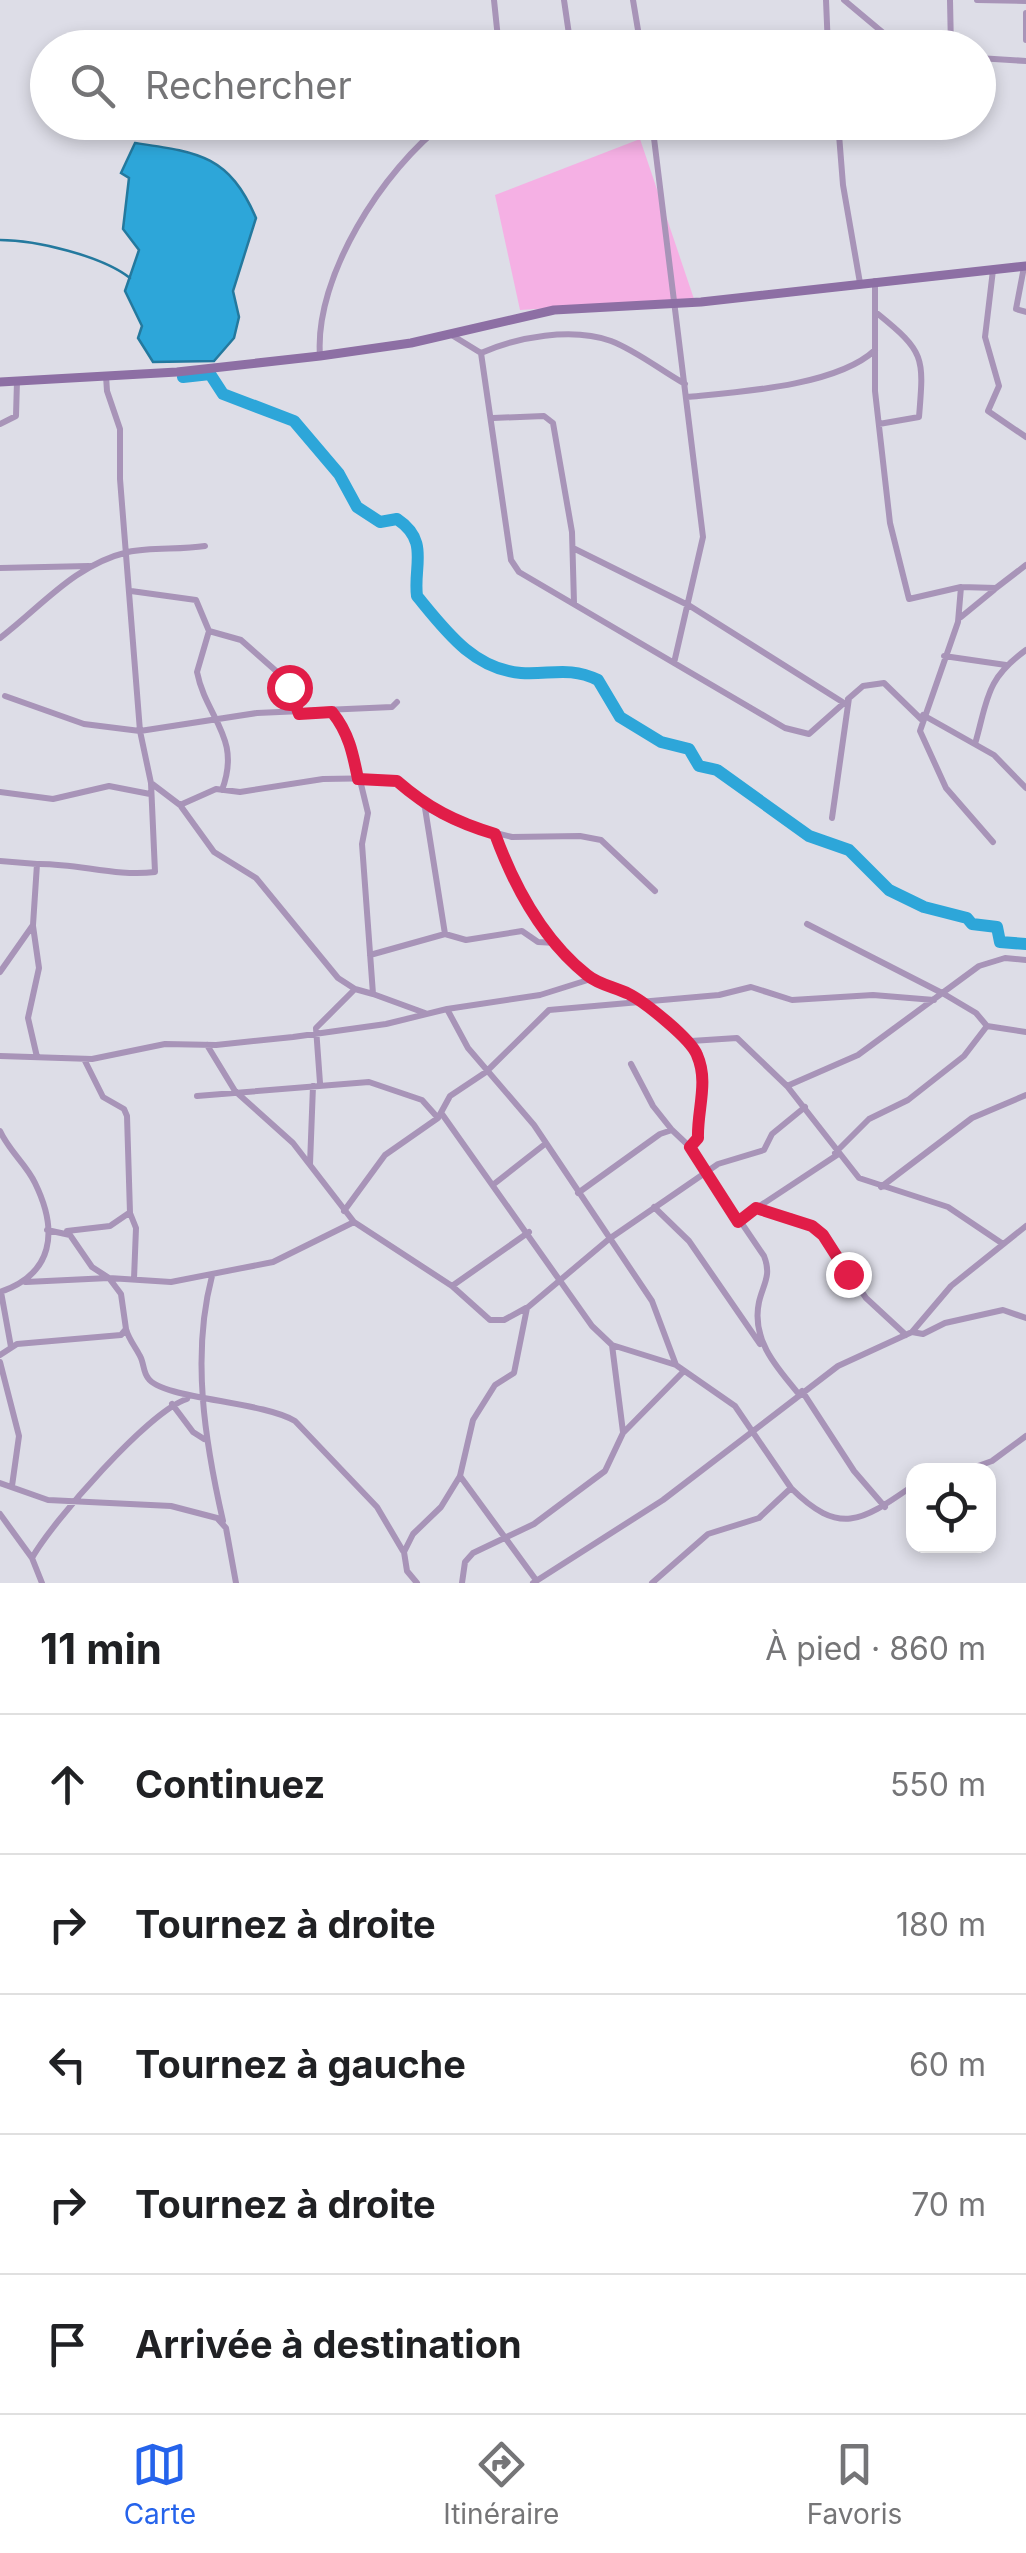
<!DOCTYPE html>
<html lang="fr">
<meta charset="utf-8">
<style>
:root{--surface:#fff;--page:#f6f6f6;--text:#202124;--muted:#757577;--line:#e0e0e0;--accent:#2563eb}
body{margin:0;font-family:Inter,sans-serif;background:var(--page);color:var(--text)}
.controls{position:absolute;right:30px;bottom:30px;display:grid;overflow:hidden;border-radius:20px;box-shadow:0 5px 15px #0003}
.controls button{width:90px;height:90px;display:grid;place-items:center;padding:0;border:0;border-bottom:2px solid var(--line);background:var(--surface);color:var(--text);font:50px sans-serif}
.stop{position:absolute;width:30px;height:30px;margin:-22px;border:8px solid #e11d48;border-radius:50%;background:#fff}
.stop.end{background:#e11d48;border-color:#fff;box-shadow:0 2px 10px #0008}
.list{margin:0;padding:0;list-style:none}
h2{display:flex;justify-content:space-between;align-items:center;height:130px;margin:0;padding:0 40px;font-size:42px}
h2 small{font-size:32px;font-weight:400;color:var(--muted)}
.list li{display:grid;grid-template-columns:65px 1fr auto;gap:30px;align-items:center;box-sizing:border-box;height:140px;padding:0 40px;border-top:2px solid var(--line)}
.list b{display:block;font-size:38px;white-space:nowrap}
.list em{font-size:32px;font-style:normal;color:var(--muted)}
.icon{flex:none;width:55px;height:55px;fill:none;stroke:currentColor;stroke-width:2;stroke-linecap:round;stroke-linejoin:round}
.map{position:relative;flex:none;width:1026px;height:1583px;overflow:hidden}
.search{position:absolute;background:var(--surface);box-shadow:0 5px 15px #0003;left:30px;right:30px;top:30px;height:110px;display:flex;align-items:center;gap:25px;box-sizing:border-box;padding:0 35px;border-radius:55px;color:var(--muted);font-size:38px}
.sheet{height:830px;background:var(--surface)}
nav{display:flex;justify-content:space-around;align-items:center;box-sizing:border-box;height:140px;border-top:2px solid var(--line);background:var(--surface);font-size:28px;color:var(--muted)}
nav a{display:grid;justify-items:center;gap:5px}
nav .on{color:var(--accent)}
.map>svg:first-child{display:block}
</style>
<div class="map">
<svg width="1026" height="1583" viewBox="0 0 1026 1583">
<rect width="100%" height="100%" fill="#dddde7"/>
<!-- green -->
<path fill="#f5b0e4" d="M640,139l54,160 -174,11 -25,-115z"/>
<!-- water -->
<path fill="#2da6d9" stroke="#24799e" stroke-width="2.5" d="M135,143c63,9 94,12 121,75l-23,73 6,26 -5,21 -20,23 -61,1 -15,-24 4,-12 -17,-35 14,-41 -16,-21 6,-51 -8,-5z"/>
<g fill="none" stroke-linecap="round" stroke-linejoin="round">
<!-- stream -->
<path stroke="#24799e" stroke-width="2.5" d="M0,240c36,0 102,16 130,38"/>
<!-- river -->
<path stroke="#2da6d9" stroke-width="12" d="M183,377l27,-3 13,20 71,27 45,53 18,33 23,15 17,-3c33,22 16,47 20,77 28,34 56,73 104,77 29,2 48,-7 77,7l22,37 41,25 28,7 10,17 18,4 92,66 40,14 40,40 35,17 43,11 5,6 25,3 3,15 26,2"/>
<!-- street -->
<path stroke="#a894b8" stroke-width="6" d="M494,0l5,48
M564,0l7,48
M633,0l8,48
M826,0l2,48
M844,0l43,36 47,12
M950,0l1,48
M977,0l49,1
M1026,13v27
M978,58l48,3
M652,122l51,415 -29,126
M838,122l5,63 17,98
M913,136l4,-14
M1024,267l-8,42 10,3
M993,270l-8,67 14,49 -11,25 38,26
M875,281v110l15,132 19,76 52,-12 35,1 30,-23
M878,314c47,38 46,43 41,103l-40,7
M450,334l31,19 30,207 8,12 266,156 24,6 35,-31 -154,-97 -117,-58
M481,353c36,-16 91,-26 130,-12 26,10 49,29 74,43
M320,356c-6,-79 63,-187 126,-234
M106,376l1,15 13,38v50l20,252 117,-18 135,-6 5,-5
M687,397c52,-5 150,-11 188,-47
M493,418l51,-2 9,7 19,109 2,71
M0,424l16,-8 1,-35
M0,568l89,-2
M961,587l-3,35 -38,109 26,57 47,54
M131,591l65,9 13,31 32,9 43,38 15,36
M961,617l33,-27
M209,631l-12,41c9,46 45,65 25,118
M0,638c42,-32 74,-73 128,-86 24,-5 52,-2 77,-6
M944,656l62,9
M5,696l79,28 56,7 11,52 29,22 34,47 42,26 82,100 17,11 -39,39 4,55
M848,699l15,-13 21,-3 37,36
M332,712l19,31 17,70 -6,31 11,150 52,19
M923,715l71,40 32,33
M975,744c13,-45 10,-64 51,-94
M0,792l53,7 56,-13 41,8
M180,805l36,-16 24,3 83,-13 62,-1 12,3 28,26 32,16 55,14 68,-1 21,4 54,51
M832,818l17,-120
M495,834c20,52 47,105 92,141 13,10 28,12 42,19 17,9 62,45 68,61 12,27 0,54 1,83l-8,9 74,109c8,20 -1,28 -5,46 -8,37 17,65 39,91
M0,861l37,3
M807,924l137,70 32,19 11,13 39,6
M33,926l6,42 -11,50 9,39
M445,934l21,6 56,-9 16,11 18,1
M370,955l75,-21 -20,-126
M0,972l33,-47 4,-61c40,-1 78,13 118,8l-4,-89
M355,989l18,5
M447,1009l93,-14 51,-16
M691,1041l46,-3 50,48 71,-31 121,-89 26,-8 21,2
M207,1045l28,46 58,52 61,79 98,64 38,34h14l22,-12
M0,1056l92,3 73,-15 51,1 77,-8 93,-13 61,-15 21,39 66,77 118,176 24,64 59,41 56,82
M84,1059l19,38 21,12 3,7 3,97 6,15 -2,51
M631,1064l22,42 19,24
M787,1086l72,92 89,29 55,37
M197,1096l172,-14 53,18 16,18
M442,1114l150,212 20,19 64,20
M0,1131c9,20 26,33 35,52 24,49 18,91 -35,109
M835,1153l34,-34 39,-19 56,-44 23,-30
M310,1164l3,-78
M494,1184l51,-40
M881,1187l91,-69 54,-23
M578,1193l82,-59 12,-4 18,17
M654,1207l35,34 71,103
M757,1209l36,8 30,18 43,63 40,37
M344,1211l41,-56 53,-37 12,-22 36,-24 63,-62 170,-15 32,-8 41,13 81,-5 61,5
M737,1221l100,-66
M47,1230l23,5 22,32 17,11 62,4 102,-20 81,-40
M67,1231l43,-5 19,-13
M212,1276c-21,80 -7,166 11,245
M452,1286l77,-54
M1,1292l10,55
M126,1329c3,11 9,17 14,27 4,7 3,16 8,22 13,21 114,23 147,43l82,86 26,44
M912,1332l39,-46 75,-60
M612,1345l11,87
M0,1355l17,-11 104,-9 5,-6 -5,-35 -12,-16 -83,4
M0,1362l19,74 -7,50
M802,1391l52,80 31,36
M172,1404l21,28 11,7
M967,1470l25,-9 34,-25
M460,1476l76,104
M0,1483l48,17 123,6 46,12 9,10 10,55
M0,1514l32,44
M42,1583l-10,-25c20,-36 117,-147 155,-159
M417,1583l-10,-12 -3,-19 9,-18 28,-27 19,-31 13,-56 22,-35 19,-12 13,-65 82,-69 109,-75 46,-14 8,-16 33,-27
M462,1583l3,-21 8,-9 61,-29 71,-53 18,-38 59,-60
M533,1583l130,-83 175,-134 74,-34 11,2 22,-11 58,-13 23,8
M652,1583l56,-49 51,-16 32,-30c50,50 72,32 123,-3"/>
<!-- secondary -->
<path stroke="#8d6fa4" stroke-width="9" d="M0,382l177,-10 143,-16 91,-13 143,-33 147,-8 325,-36"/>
</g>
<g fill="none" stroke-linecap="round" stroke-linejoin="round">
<!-- route -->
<path stroke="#e11d48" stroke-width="12" d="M289,687l10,27 33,-2c17,21 21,42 26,67l39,2c31,27 58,41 98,53 19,52 47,105 92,141 12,10 28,12 42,19 17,9 62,45 68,61 12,27 0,55 1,83l-8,9 48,75 18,-14 56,18 11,9 25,39"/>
</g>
</svg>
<div class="controls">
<button><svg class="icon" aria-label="locate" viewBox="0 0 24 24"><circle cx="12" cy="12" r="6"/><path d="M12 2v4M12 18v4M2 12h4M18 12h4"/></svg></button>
</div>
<div class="stop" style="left:289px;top:687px"></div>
<div class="stop end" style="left:848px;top:1274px"></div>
<div class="search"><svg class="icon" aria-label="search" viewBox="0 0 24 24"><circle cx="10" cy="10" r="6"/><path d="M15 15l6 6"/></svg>Rechercher</div>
</div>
<section class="sheet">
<h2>11 min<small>À pied · 860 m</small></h2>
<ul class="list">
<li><svg class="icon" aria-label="ahead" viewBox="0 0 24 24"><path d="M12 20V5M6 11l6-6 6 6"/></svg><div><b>Continuez</b></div><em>550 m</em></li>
<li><svg class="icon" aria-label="right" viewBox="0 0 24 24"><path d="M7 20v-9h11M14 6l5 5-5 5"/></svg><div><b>Tournez à droite</b></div><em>180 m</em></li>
<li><svg class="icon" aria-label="left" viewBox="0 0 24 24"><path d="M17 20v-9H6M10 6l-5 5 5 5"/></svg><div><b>Tournez à gauche</b></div><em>60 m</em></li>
<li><svg class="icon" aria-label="right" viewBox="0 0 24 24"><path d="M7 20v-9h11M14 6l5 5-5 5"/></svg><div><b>Tournez à droite</b></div><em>70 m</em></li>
<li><svg class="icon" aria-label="arrive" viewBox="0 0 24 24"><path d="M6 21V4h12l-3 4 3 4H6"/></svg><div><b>Arrivée à destination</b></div></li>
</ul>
</section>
<nav>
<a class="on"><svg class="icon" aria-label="map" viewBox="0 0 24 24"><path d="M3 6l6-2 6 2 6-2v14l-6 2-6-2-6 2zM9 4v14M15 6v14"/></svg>Carte</a>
<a><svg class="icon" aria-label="directions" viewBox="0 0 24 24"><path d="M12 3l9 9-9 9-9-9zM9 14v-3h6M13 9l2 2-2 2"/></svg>Itinéraire</a>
<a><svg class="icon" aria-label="saved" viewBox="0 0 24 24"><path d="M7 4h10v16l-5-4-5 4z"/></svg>Favoris</a>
</nav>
